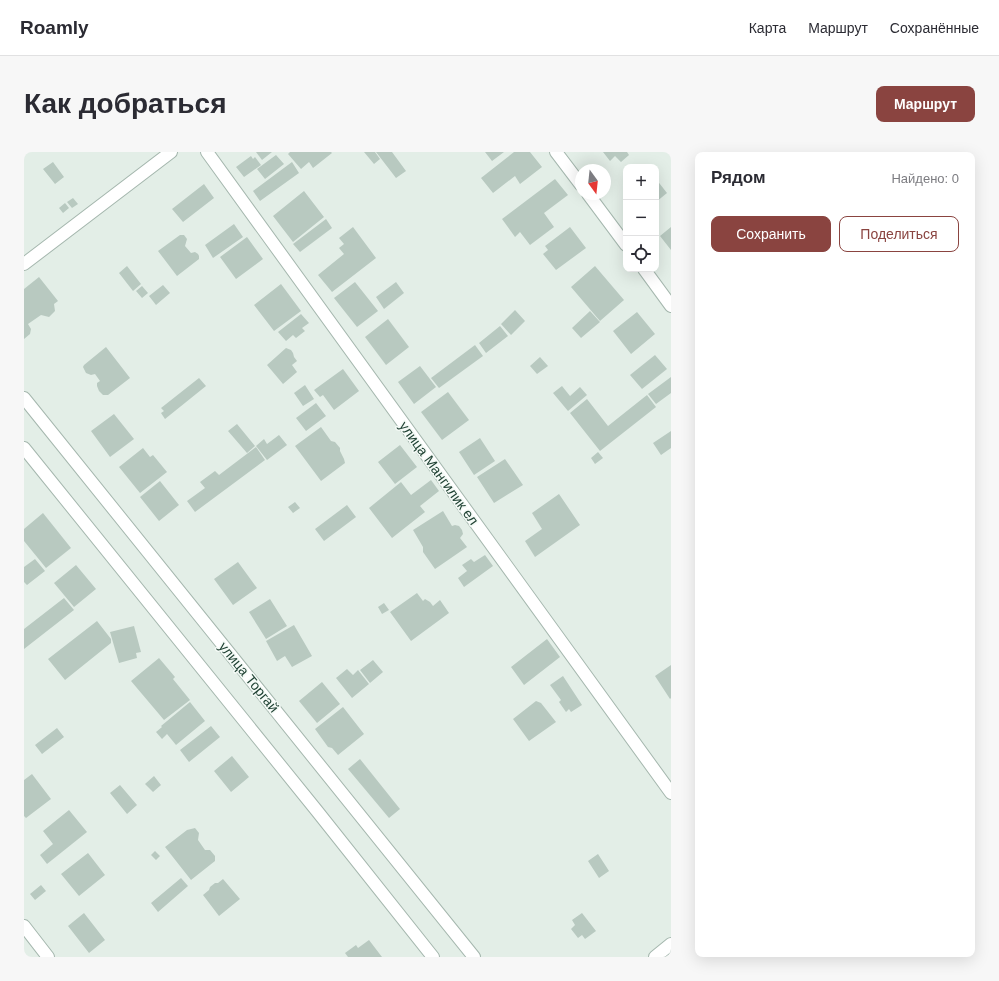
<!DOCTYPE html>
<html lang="ru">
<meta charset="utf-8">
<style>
:root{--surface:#fff;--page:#f7f7f7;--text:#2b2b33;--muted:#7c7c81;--line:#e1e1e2;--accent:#8a4440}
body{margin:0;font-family:Arial,sans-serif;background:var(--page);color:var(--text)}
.controls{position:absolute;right:12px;top:12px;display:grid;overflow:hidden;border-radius:8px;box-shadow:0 4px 16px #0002}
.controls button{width:36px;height:36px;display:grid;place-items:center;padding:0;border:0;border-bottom:1px solid var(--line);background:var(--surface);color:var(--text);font:20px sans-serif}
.compass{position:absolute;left:551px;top:12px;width:36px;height:36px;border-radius:50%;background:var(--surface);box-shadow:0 4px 16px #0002;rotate:165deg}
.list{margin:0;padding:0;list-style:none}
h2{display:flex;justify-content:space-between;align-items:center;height:52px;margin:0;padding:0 16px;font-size:17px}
h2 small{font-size:13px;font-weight:400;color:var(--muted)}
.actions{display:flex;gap:8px;padding:12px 16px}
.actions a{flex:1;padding:9px 0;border:1px solid var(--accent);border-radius:8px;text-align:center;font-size:14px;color:var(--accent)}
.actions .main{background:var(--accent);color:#fff}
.icon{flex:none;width:22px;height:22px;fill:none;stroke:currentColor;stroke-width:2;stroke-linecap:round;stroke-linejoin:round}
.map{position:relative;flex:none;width:647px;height:805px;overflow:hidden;border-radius:8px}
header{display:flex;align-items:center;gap:24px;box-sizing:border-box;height:56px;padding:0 20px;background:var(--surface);border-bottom:1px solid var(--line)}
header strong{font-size:19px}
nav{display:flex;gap:22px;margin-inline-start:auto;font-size:14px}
.intro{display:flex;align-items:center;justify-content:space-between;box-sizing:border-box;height:96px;padding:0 24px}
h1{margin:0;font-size:28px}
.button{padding:10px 18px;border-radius:8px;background:var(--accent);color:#fff;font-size:14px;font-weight:700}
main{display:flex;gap:24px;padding:0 24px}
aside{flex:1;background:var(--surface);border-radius:8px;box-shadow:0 4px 16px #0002}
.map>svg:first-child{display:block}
</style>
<header>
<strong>Roamly</strong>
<nav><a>Карта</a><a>Маршрут</a><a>Сохранённые</a></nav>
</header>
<div class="intro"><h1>Как добраться</h1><a class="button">Маршрут</a></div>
<main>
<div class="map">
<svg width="647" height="805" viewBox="0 0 647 805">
<rect width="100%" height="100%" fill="#e3eee7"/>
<!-- building -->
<path fill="#b8c9c0" d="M232,0h16l-10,8z
M266,0h41l1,1 -19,15 -4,-6 -8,7 -13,-15z
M340,0h11l5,7 -6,5z
M352,0h16l14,19 -10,7z
M461,0h19l-12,9z
M490,0h16l12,15 -22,17 -5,-8 -22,17 -12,-15z
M579,0h24l2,3 -8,7 -6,-6 -5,5z
M252,3l8,9 -19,15 -8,-10z
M227,4l2,3 2,-2 6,8 -17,12 -8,-10z
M29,10l11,15 -9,7 -12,-15z
M268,10l7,11 -39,28 -7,-10z
M531,27l13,16 -24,18 10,14 -24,18 -10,-13 -5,5 -13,-18z
M632,27l11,14 -11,9z
M180,32l10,14 -31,24 -11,-13z
M280,39l20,26 -31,25 -20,-26z
M49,46l5,6 -6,4 -5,-6z
M41,51l4,5 -6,5 -4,-5z
M302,67l6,9 -32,24 -7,-8z
M210,72l9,13 -30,21 -8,-13z
M329,75l23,31 -44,34 -14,-17 26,-21 -5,-6 5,-4 -5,-6z
M546,75l16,21 -30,22 -13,-16 5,-4 -3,-4z
M647,75v23l-11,-14z
M156,83h4l3,4 -2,7 6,7 4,-1 3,2 1,2v3l-22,17 -19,-25z
M223,85l16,22 -27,20 -16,-22z
M103,114l14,18 -8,7 -14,-18z
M571,114l29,34 -24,21 -29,-34z
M15,125l19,24 -4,3 1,7 -6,6 -8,-2 -13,9 3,5 -1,5 -6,5v-50z
M331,130l23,29 -21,16 -23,-29z
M372,130l8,11 -20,16 -8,-12z
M257,132l20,27 -27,20 -20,-26z
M139,133l7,8 -14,12 -7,-9z
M118,134l6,7 -6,5 -6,-7z
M491,158l10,11 -14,14 -10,-11z
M566,159l10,11 -19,16 -9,-10z
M613,160l18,22 -24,20 -18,-23z
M277,162l8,9 -7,5 3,3 -9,7 -3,-3 -7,6 -8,-9z
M364,167l21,28 -23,18 -21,-28z
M476,174l8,10 -22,17 -7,-10z
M451,193l8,11 -44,32 -8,-10z
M82,195l24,31 -22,17h-5l-4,-4 -2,-5v-3l3,-2 -5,-7 -4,1 -5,-2 -3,-6 1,-2z
M262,196l5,2 2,3 1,4 3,4 -5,4 5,7 -14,12 -16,-19z
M631,203l12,14 -25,20 -12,-14z
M516,205l8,9 -11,8 -7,-8z
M396,214l16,21 -22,17 -16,-22z
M319,217l16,22 -25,19 -11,-15 -3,2 -6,-7z
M647,225v16l-15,11 -8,-10z
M175,226l7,8 -41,33 -4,-6 3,-2 -3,-3z
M281,233l9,14 -11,7 -9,-13z
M538,234l8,10 10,-9 7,8 -19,16 -15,-18z
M424,240l21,28 -27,20 -21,-28z
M623,243l9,12 -56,44 -30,-38 17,-14 21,27z
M292,251l10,13 -20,15 -10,-13z
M90,262l20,25 -24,18 -19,-26z
M213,272l18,22 -8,7 -19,-22z
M297,275l10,14 4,1 5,6v3l4,8 1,4 -24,18 -26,-35z
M647,279v17l-10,7 -8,-12z
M255,283l8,10 -20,15 -11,-14 8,-7 3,5z
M456,286l15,23 -21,14 -15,-23z
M376,293l17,22 -22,17 -17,-22z
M232,295l9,13 -70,52 -8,-11 18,-13 -5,-6 15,-11 4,4z
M119,296l7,9 3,-2 14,17 -27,21 -21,-26z
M574,300l5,6 -8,6 -4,-6z
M481,307l18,26 -29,18 -17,-26z
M407,328l8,11 -19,15 5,6 -33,26 -23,-30 32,-26 10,13z
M136,329l19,24 -20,16 -19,-24z
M535,342l21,31 -45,32 -10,-16 17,-12 -10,-16z
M271,350l5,6 -7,5 -5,-6z
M323,353l9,12 -32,24 -9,-12z
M419,359l9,15 3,-1 4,1 3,4 1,4 -3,4 7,9 -32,22 -12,-17v-5l-10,-17z
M19,361l28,35 -25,20 -22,-27v-12z
M461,403l8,11 -29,21 -6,-9 9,-7 -5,-6 9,-6 3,3z
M11,407l10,12 -18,14 -3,-3v-15z
M214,410l19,26 -24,17 -19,-26z
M52,413l20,24 -22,18 -20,-24z
M393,441l6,8 2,-2 5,3 3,4 7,-6 9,13 -38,28 -21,-29z
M40,446l10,12 -50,39v-20z
M246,447l17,27 -21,13 -17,-27z
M360,451l5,7 -7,4 -4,-7z
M73,469l14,18v4l-46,37 -17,-21z
M270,473l18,31 -20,11 -7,-11 -8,5 -11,-20z
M110,474l7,26 -5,1 1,5 -18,5 -9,-31z
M523,487l13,18 -36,28 -13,-18z
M135,506l16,19 -2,2 17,21 -26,20 -33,-39z
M349,508l10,12 -13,11 -10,-13z
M647,513v33l-1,1 -15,-23z
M323,517l6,6 5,-5 11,14 -17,14 -16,-20z
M539,524l19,29 -11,7 -2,-3 -3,3 -7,-10 2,-2 -11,-15z
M298,530l18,22 -23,19 -18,-22z
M512,549l5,2 15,19 -27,19 -16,-22z
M166,550l15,19 -29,24 -9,-11 -5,5 -6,-7 6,-5 -1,-1z
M319,555l21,27 -26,21 -6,-7 -4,-1 -13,-18z
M187,574l9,11 -31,25 -9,-12z
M33,576l7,9 -22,17 -7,-9z
M208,604l17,21 -18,15 -17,-21z
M336,607l40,50 -11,9 -41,-49z
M8,622l19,25 -25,19 -2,-2v-36z
M130,624l7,9 -8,7 -8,-8z
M96,633l17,20 -10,9 -17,-21z
M45,658l18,22 -40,32 -7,-9 13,-11 -10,-13z
M171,676l4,5 -1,7 7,10h5l5,6v5l-24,19 -26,-33 22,-17z
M131,699l5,5 -4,4 -5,-5z
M64,701l17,22 -26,21 -18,-22z
M574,702l11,17 -10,7 -11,-17z
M157,726l7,8 -30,26 -7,-9z
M199,727l17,20 -21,17 -16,-21 6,-5 1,-3 5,-4h3z
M17,733l5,6 -11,9 -5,-6z
M60,761l21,27 -16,13 -21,-27z
M558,761l14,18 -11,8 -3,-4 -4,3 -7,-9 4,-4 -3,-5z
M345,788l13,17h-34l-3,-4 11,-8 2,3z"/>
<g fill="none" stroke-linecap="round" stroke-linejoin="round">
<!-- minor casing -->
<g stroke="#a5b7ae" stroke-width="14">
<path id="minor" d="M183,0l464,641
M532,0l25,33
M564,42l38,51
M0,112l147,-112
M620,117l27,37
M0,246l450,559
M0,296l293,363 116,146
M0,774l24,31
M631,805l16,-13"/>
</g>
<!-- minor -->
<use href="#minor" stroke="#fff" stroke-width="12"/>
</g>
<g text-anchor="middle" stroke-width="3" stroke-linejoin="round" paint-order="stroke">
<!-- street labels -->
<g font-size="14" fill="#204234" stroke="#f4faf6">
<text transform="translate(415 321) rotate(54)" y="5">улица Мангилик ел</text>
<text transform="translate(225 525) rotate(51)" y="5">улица Торгай</text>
</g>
</g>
</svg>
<div class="controls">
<button>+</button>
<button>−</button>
<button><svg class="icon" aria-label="locate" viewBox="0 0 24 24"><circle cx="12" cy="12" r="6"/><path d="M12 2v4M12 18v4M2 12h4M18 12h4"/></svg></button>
</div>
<svg class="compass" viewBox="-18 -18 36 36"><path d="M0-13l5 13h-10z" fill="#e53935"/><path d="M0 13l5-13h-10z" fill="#7c7c81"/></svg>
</div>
<aside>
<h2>Рядом<small>Найдено: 0</small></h2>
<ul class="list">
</ul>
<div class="actions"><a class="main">Сохранить</a><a>Поделиться</a></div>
</aside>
</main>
